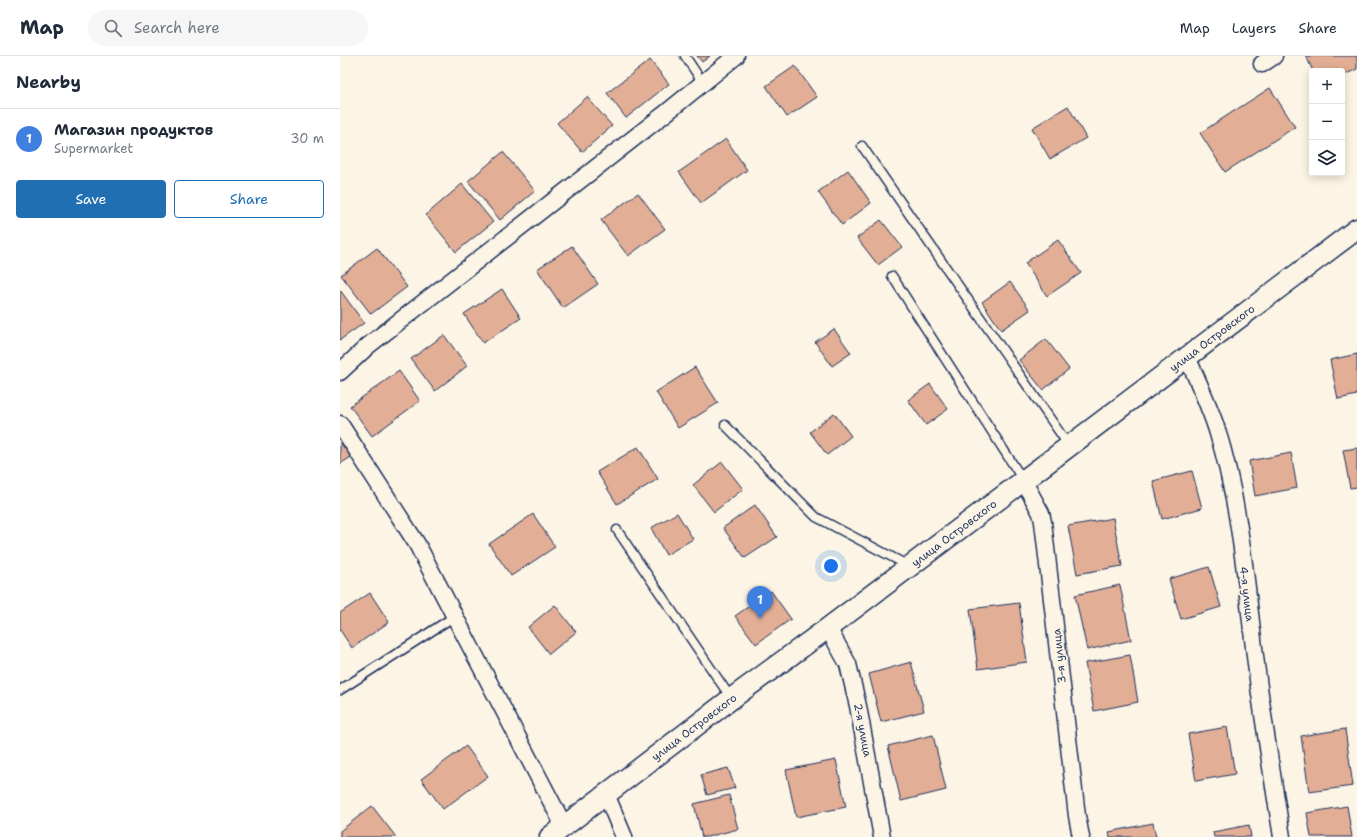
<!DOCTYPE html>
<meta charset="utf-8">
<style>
:root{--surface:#fff;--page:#f6f6f7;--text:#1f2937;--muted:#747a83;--line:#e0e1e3;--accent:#1f6fb2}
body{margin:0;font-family:"Shantell Sans",sans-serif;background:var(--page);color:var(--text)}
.controls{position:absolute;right:12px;top:12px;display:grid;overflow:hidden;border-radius:4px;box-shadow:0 2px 10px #0003}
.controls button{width:36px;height:36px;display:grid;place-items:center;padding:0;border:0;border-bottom:1px solid var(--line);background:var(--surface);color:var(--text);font:20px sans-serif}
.you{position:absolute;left:491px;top:510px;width:14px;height:14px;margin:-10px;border:3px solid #fff;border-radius:50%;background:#1a73e8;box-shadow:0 0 0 6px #1a73e833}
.badge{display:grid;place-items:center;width:26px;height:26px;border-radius:50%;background:var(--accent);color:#fff;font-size:13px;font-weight:700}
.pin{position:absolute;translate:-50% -33px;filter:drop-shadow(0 1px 2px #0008)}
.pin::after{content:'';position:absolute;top:21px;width:14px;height:12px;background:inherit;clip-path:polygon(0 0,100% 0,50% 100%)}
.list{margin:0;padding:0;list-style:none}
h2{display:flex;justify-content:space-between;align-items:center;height:52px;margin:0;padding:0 16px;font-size:17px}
h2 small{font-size:13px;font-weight:400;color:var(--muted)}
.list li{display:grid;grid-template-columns:26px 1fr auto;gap:12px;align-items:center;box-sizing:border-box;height:60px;padding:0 16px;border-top:1px solid var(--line)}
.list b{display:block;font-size:15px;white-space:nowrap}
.list p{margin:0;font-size:13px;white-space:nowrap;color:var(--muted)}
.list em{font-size:13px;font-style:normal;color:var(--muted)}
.actions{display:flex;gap:8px;padding:12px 16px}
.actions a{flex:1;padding:9px 0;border:1px solid var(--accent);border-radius:4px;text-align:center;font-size:14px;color:var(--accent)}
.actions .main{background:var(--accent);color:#fff}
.icon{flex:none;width:22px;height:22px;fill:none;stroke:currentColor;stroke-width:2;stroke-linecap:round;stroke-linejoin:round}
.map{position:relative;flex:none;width:1017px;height:781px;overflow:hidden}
header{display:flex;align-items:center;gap:24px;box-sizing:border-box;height:56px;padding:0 20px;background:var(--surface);border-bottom:1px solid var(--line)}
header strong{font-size:19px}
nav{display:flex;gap:22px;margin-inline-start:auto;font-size:14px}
.search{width:280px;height:36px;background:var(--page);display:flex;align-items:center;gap:10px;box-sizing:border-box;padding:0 14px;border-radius:22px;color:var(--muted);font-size:15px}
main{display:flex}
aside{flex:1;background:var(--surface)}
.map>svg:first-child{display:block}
</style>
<header>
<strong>Map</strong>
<div class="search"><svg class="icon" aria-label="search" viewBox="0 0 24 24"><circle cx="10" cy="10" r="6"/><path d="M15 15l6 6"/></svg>Search here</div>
<nav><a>Map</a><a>Layers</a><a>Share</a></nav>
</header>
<main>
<aside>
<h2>Nearby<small></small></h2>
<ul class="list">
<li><span class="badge" style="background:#3f7fe0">1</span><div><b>Магазин продуктов</b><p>Supermarket</p></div><em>30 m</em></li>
</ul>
<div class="actions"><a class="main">Save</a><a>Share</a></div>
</aside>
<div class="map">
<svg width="1017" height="781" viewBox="0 0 1017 781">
<rect width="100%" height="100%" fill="#fcf5e5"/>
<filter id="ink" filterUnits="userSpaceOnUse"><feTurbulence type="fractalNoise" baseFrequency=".025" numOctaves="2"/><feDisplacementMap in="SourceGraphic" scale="8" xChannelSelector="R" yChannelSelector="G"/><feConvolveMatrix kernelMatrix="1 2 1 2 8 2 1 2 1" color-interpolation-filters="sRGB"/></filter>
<g filter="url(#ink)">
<!-- building -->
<path fill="#e2ae95" stroke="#1b2f5e" d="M357,0h13l-8,6z
M966,0h51v13l-15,7v-5h-29z
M310,4l19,24 -43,34 -19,-25z
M455,10l22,31 -30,20 -21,-31z
M930,32l25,39 -70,45 -25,-39z
M247,41l25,29 -30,26 -25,-29z
M728,50l18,32 -36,21 -18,-31z
M386,83l21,31 -46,33 -22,-31z
M163,96l32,39 -35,29 -32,-39z
M508,114l23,33 -29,22 -24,-33z
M122,128l31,38 -37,30 -30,-37z
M298,137l27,36 -37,27 -27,-36z
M541,164l21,27 -24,18 -21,-27z
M718,184l23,33 -34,23 -22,-33z
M232,190l26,38 -35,24 -26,-39z
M37,192l30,39 -36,27 -30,-39z
M670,226l20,28 -29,20 -19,-28z
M162,233l19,29 -38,25 -19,-29z
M0,234l24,33 -24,17z
M494,273l17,24 -19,13 -17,-24z
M104,279l23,31 -32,25 -24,-32z
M706,283l23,30 -26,21 -24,-30z
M1017,298v41l-19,4 -8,-39z
M355,311l23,36 -40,25 -22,-36z
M59,315l21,30 -48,35 -22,-30z
M590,328l18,25 -22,16 -18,-25z
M494,357l17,23 -24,19 -17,-23z
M0,386l11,15 -11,7z
M298,391l20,32 -41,25 -20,-32z
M1017,392v39l-7,1 -7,-38z
M951,397l6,35 -42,8 -6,-35z
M382,406l21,27 -29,23 -21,-27z
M852,415l10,37 -40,11 -9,-38z
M415,449l22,32 -32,21 -22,-30z
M337,457l16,26 -27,16 -15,-27z
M193,458l22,33 -44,29 -22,-32z
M773,462l9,48 -45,8 -9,-48z
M869,511l12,40 -40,12 -12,-40z
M780,529l11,55 -44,10 -12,-55z
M431,535l20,28 -35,25 -21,-28z
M30,537l19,29 -37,26 -12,-18v-17z
M679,547l8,59 -49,7 -8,-60z
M215,549l21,27 -27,22 -21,-27z
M790,599l8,47 -44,9 -9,-48z
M571,606l13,49 -43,11 -12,-48z
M887,671l8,47 -39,7 -8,-47z
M1005,673l8,57 -44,6 -8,-56z
M593,679l13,55 -45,11 -13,-55z
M126,690l22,30 -45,33 -22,-30z
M496,704l10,47 -50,10 -10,-47z
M388,712l7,20 -28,7 -6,-20z
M389,739l9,34 -31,8h-5l-8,-33z
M32,750l24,31h-56v-6z
M1007,750l5,31h-41l-4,-24z
M813,767l3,14h-46l-1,-5z
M909,769l2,12h-37l-1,-5z"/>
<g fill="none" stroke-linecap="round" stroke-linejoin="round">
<!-- service casing -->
<g stroke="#1b2f5e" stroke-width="11">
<path id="service" d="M345,0l18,27
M522,90l207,300
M552,220l131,204
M385,369l91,92 93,49
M277,474l114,168
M0,634l115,-74"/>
</g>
<!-- minor casing -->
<g stroke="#1b2f5e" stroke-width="19">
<path id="minor" d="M922,8l12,-8
M847,301c11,24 22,48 30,73 26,83 30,171 42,257 7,50 15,100 23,150
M0,316l29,-27 297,-232 70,-57
M0,368l77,120 147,282
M683,424l18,33 2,9 34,294 4,21
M488,572l20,36 10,42 24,131
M266,738l18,43"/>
</g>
<!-- tertiary casing -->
<g stroke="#1b2f5e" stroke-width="23">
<path id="tertiary" d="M210,781l181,-138 97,-71 529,-399"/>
</g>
<!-- service -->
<use href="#service" stroke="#fcf5e5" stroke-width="8"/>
<!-- minor -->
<use href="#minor" stroke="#fcf5e5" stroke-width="16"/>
<!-- tertiary -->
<use href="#tertiary" stroke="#fcf5e5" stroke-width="20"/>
</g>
</g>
<g text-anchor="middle" stroke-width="3.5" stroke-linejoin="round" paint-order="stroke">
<!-- street labels -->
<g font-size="11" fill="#1b2f5e" stroke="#fcf5e5">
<text transform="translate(872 282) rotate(-37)" y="4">улица Островского</text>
<text transform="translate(614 477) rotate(-37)" y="4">улица Островского</text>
<text transform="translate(907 538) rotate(83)" y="4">4-я улица</text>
<text transform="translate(719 600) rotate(-96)" y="4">3-я улица</text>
<text transform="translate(354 671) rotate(-37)" y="4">улица Островского</text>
<text transform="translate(523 674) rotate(79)" y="4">2-я улица</text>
</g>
</g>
</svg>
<div class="controls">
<button>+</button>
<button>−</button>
<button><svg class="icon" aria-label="layers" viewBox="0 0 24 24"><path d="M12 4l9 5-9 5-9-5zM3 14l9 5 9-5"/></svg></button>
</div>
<div class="you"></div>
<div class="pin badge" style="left:420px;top:563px;background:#3f7fe0">1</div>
</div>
</main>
